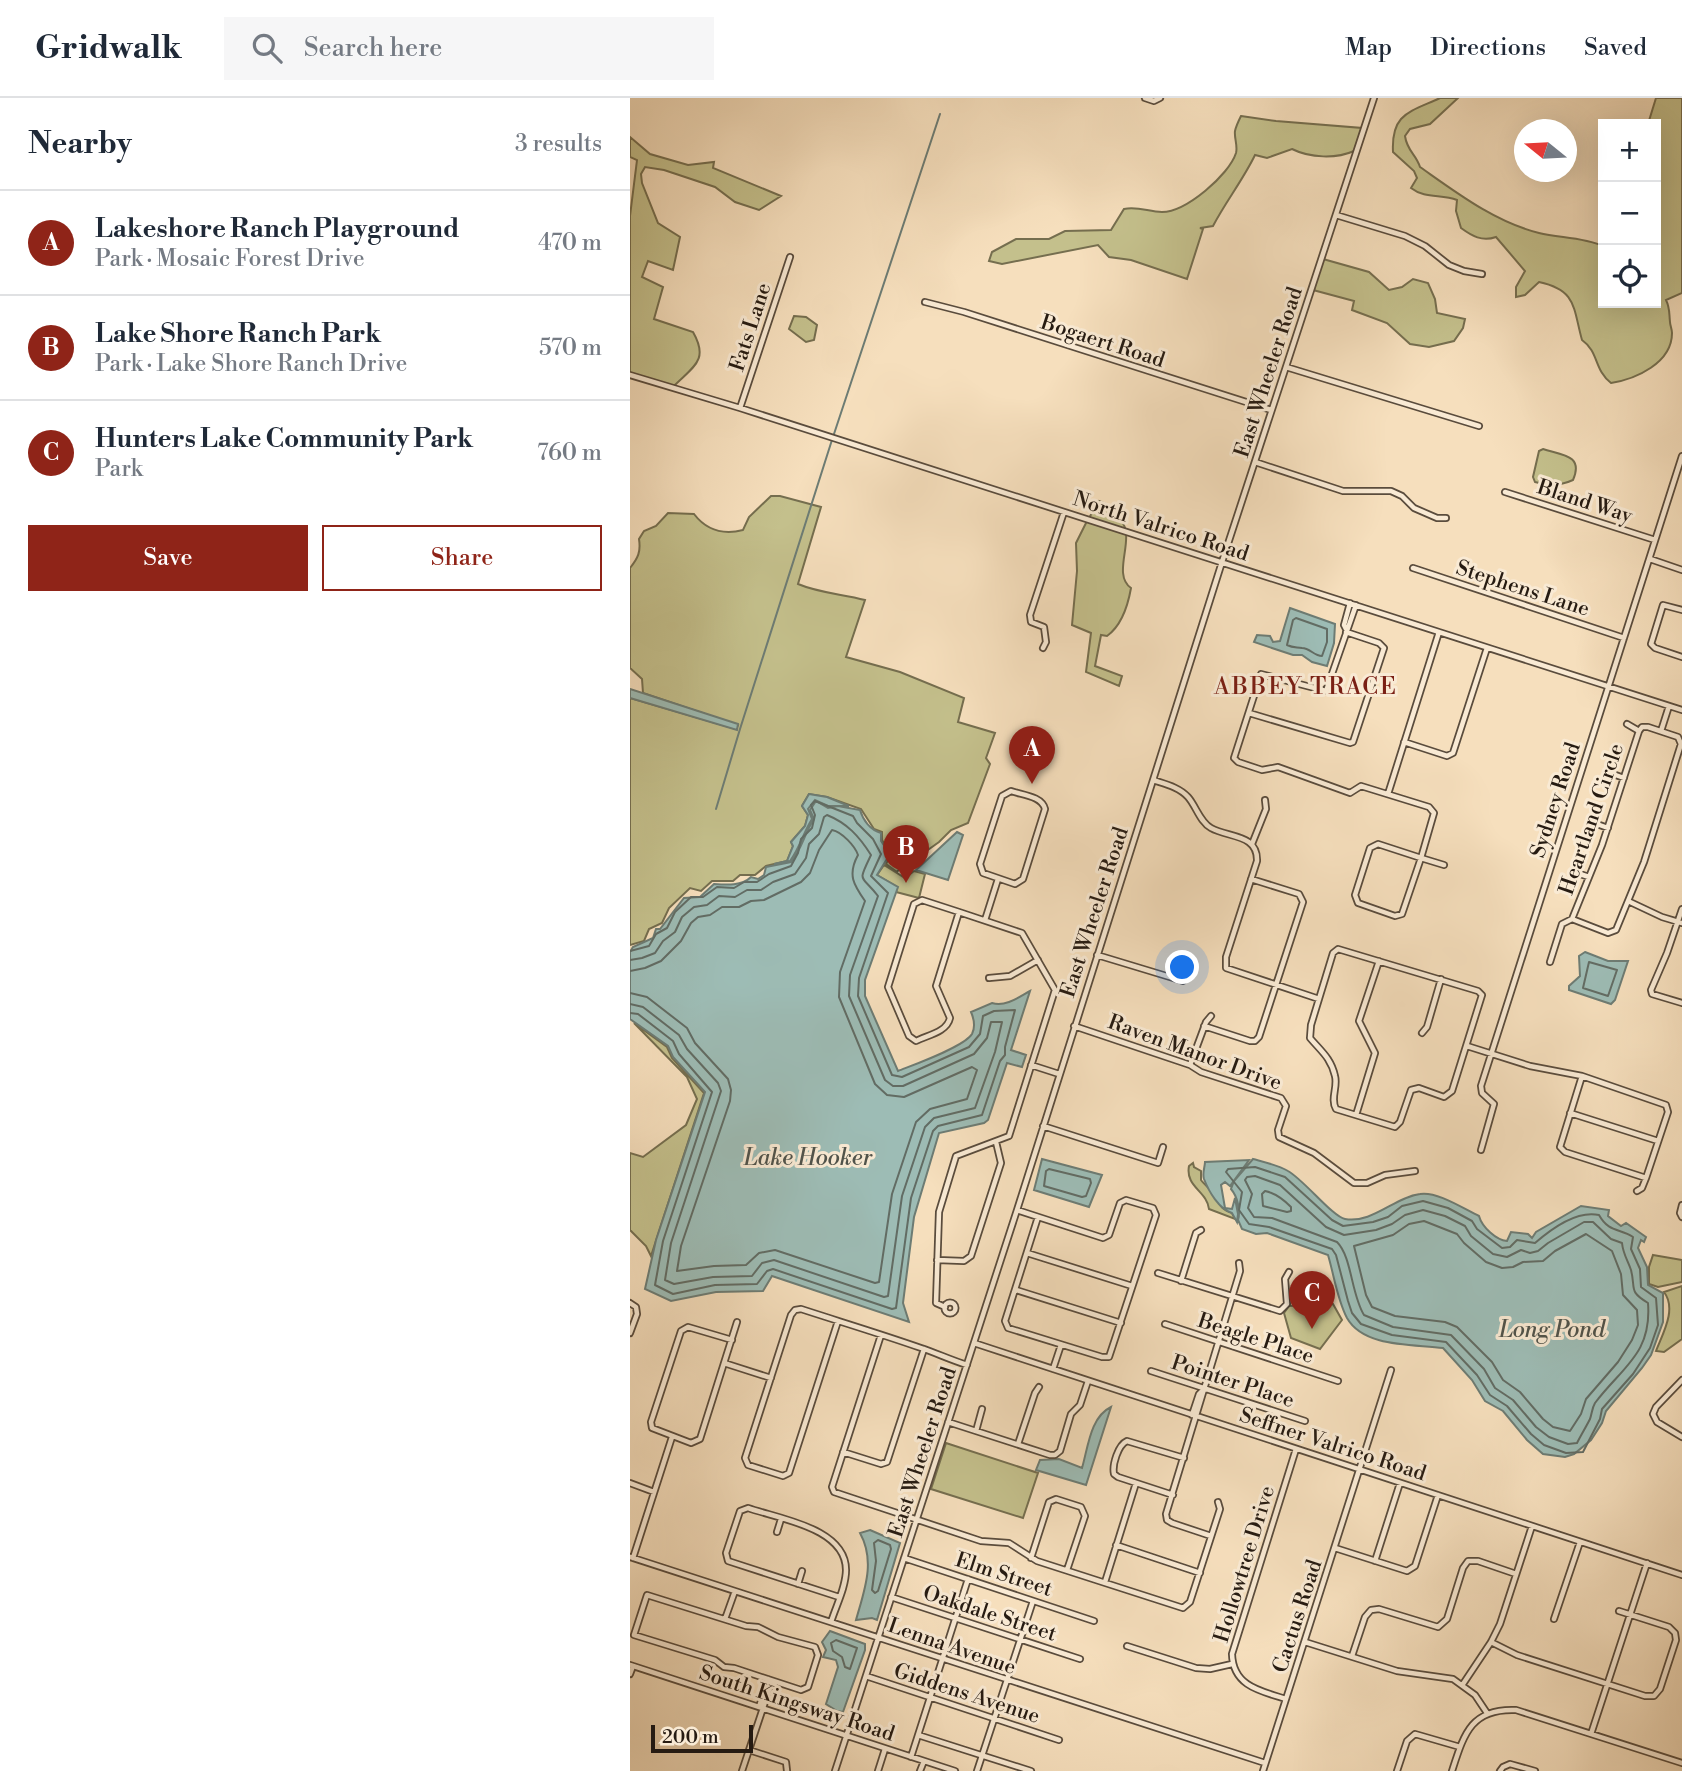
<!DOCTYPE html>
<meta charset="utf-8">
<style>
:root{--surface:#fff;--page:#f6f6f7;--text:#1f2937;--muted:#747a83;--line:#e0e1e3;--accent:#8f2418}
body{margin:0;font-family:"Libre Bodoni",serif;background:var(--page);color:var(--text)}
.controls{position:absolute;right:21px;top:21px;display:grid;overflow:hidden;border-radius:0px;box-shadow:0 7px 28px #0002}
.controls button{width:63px;height:63px;display:grid;place-items:center;padding:0;border:0;border-bottom:2px solid var(--line);background:var(--surface);color:var(--text);font:35px sans-serif}
.compass{position:absolute;left:884px;top:21px;width:63px;height:63px;border-radius:50%;background:var(--surface);box-shadow:0 7px 28px #0002;rotate:288deg}
.scale{position:absolute;left:21px;bottom:18px;width:102px;box-sizing:border-box;padding-left:7px;border:4px solid #261b12;border-top:0;font-size:19px;line-height:24px;white-space:nowrap;color:#261b12;-webkit-text-stroke:5px #f9ead4;paint-order:stroke}
.you{position:absolute;left:553px;top:870px;width:24px;height:24px;margin:-18px;border:5px solid #fff;border-radius:50%;background:#1a73e8;box-shadow:0 0 0 10px #1a73e833}
.badge{display:grid;place-items:center;width:46px;height:46px;border-radius:50%;background:var(--accent);color:#fff;font-size:23px;font-weight:700}
.pin{position:absolute;translate:-50% -58px;filter:drop-shadow(0 2px 4px #0008)}
.pin::after{content:'';position:absolute;top:37px;width:24px;height:21px;background:inherit;clip-path:polygon(0 0,100% 0,50% 100%)}
.list{margin:0;padding:0;list-style:none}
h2{display:flex;justify-content:space-between;align-items:center;height:91px;margin:0;padding:0 28px;font-size:30px}
h2 small{font-size:23px;font-weight:400;color:var(--muted)}
.list li{display:grid;grid-template-columns:46px 1fr auto;gap:21px;align-items:center;box-sizing:border-box;height:105px;padding:0 28px;border-top:2px solid var(--line)}
.list b{display:block;font-size:26px;white-space:nowrap}
.list p{margin:0;font-size:23px;white-space:nowrap;color:var(--muted)}
.list em{font-size:23px;font-style:normal;color:var(--muted)}
.actions{display:flex;gap:14px;padding:21px 28px}
.actions a{flex:1;padding:16px 0;border:2px solid var(--accent);border-radius:0px;text-align:center;font-size:24px;color:var(--accent)}
.actions .main{background:var(--accent);color:#fff}
.icon{flex:none;width:38px;height:38px;fill:none;stroke:currentColor;stroke-width:2;stroke-linecap:round;stroke-linejoin:round}
.map{position:relative;flex:none;width:1052px;height:1673px;overflow:hidden}
header{display:flex;align-items:center;gap:42px;box-sizing:border-box;height:98px;padding:0 35px;background:var(--surface);border-bottom:2px solid var(--line)}
header strong{font-size:33px}
nav{display:flex;gap:38px;margin-inline-start:auto;font-size:24px}
.search{width:490px;height:63px;background:var(--page);display:flex;align-items:center;gap:18px;box-sizing:border-box;padding:0 24px;border-radius:0px;color:var(--muted);font-size:26px}
main{display:flex}
aside{flex:1;background:var(--surface)}
.map>svg:first-child{display:block}
</style>
<header>
<strong>Gridwalk</strong>
<div class="search"><svg class="icon" aria-label="search" viewBox="0 0 24 24"><circle cx="10" cy="10" r="6"/><path d="M15 15l6 6"/></svg>Search here</div>
<nav><a>Map</a><a>Directions</a><a>Saved</a></nav>
</header>
<main>
<aside>
<h2>Nearby<small>3 results</small></h2>
<ul class="list">
<li><span class="badge">A</span><div><b>Lakeshore Ranch Playground</b><p>Park · Mosaic Forest Drive</p></div><em>470 m</em></li>
<li><span class="badge">B</span><div><b>Lake Shore Ranch Park</b><p>Park · Lake Shore Ranch Drive</p></div><em>570 m</em></li>
<li><span class="badge">C</span><div><b>Hunters Lake Community Park</b><p>Park</p></div><em>760 m</em></li>
</ul>
<div class="actions"><a class="main">Save</a><a>Share</a></div>
</aside>
<div class="map">
<svg width="1052" height="1673" viewBox="0 0 1052 1673">
<rect width="100%" height="100%" fill="#f6dfbd"/>
<filter id="stains"><feTurbulence type="fractalNoise" baseFrequency=".00286" numOctaves="4"/><feColorMatrix values="0 0 0 0 .2 0 0 0 0 .09 0 0 0 0 .02 0 0 0 .5 -.17"/></filter>
<radialGradient id="worn" r=".72"><stop offset=".6" stop-color="#630" stop-opacity="0"/><stop offset="1" stop-color="#630" stop-opacity=".3"/></radialGradient>
<!-- green -->
<path fill="#c4c08c" stroke="#756e4f" stroke-width="2" d="M810,0h18l-28,26 -20,5 -5,7c2,15 11,18 15,31 37,26 75,55 119,66 21,5 44,4 64,13v57h53v-86l4,-12v-13l-4,-2v-66h-8l8,-26h26v195l-16,7c4,8 3,13 4,22 0,3 2,7 2,11 0,30 -36,46 -61,50 -17,-13 -12,-31 -29,-43 -9,-32 -5,-50 -43,-58l-14,13 -9,2v-10l9,-16 -29,-34c-14,5 -24,-1 -35,-9l-5,-17 1,-11c-16,-6 -32,-1 -46,-12l6,-10 -3,-7 -21,-19c-2,-39 17,-40 47,-54z
M611,18l35,5 86,7 -8,23c-18,8 -44,7 -62,-2l-25,9 -12,-3c-12,25 -29,46 -42,71l-13,2 3,1 -16,50 -56,-19 -22,-3 -11,-12 -96,19 -13,-3 3,-9 24,-13h33l16,-8 46,-1 13,-21c14,-3 25,3 38,3 24,0 67,-37 74,-59 2,-7 -2,-15 -1,-22 1,-5 4,-11 6,-15z
M0,39l20,17 38,11 26,-3 -1,6 68,28 -22,14 -24,-8 -20,-15 -51,-17 -19,-3 -4,7 1,9 16,40 22,14 -7,33 -25,-9 -6,16 21,10 -9,32 39,13c16,28 1,34 -19,54l-44,-13v-157l7,-56 -7,-3z
M693,161l46,13 20,18 13,-3 11,-8 15,4 7,16 2,14 28,6 -2,9 -9,13 -25,6 -19,-3 -23,-21 -35,-13 2,-9 -41,-11z
M164,218l12,1 11,8 -3,15 -8,2 -17,-13z
M913,351c19,6 41,6 30,31 -13,6 -25,6 -38,2l-2,-5 6,-26z
M141,398h9l41,11 -23,77c21,9 44,10 67,16l-19,57 54,15 64,26 -6,24 37,11 -9,25 4,6 -22,59 -17,7 -12,12 -21,15 -8,-1 -13,16 -11,-8 5,-10 -9,-14v-8l-8,-3 -13,-20 -34,-12 -18,-3 -7,12 6,9 -3,11 -14,16 2,4 -6,15 -21,5 -11,9h-15l-7,6h-21l-11,10 -11,-3 -21,20 -7,15 -13,6 -5,12 -14,4v-247l106,31 2,-4 -95,-32 -1,-14 -12,-11v-100c8,-10 11,-16 9,-29l5,-8 12,-5 12,-13 26,1c13,17 29,21 49,16l6,-13z
M469,403l18,8 9,21 -37,-12z
M457,423l39,13c2,17 -11,43 5,54 -3,17 -10,38 -24,48l-6,-1 -6,31 27,10 -3,10 -33,-14 5,-39 -19,-8 5,-54 -1,-28z
M254,767l21,13 9,-7 11,3 -6,24 -23,-6 1,-5 -20,-12z
M4,925l33,24 5,11 32,35 -53,163 -5,-10 -16,-16v-77l13,4 43,-32 11,-26 -10,-22z
M563,1065l1,4 7,4v9c3,4 9,9 12,13 7,10 6,16 19,20l3,6 -26,-10c-2,-18 -24,-22 -20,-43z
M1023,1157l29,5v22l-24,5 -9,-3v-17z
M1052,1188v53l-18,13 -8,-1c7,-18 21,-42 8,-59z
M703,1206l9,16 -22,29 -29,-11 -7,-25 5,-7z
M316,1345l92,30 -15,45 -92,-29z"/>
<!-- water -->
<path fill="#9dbcb5" stroke="#6d7c74" stroke-width="2" d="M660,510l45,16 -1,19 -7,23 -15,-4 -10,-7h-9l-39,-13 3,-7 13,1 3,6 7,-1z
M0,591l108,35 -1,6 -107,-32z
M179,696l18,3 22,9h-21l-13,-6 -7,9 4,10c-9,14 -12,29 -22,42l-16,3 13,-3 6,-15 -2,-4 14,-16 3,-11 -6,-9z
M186,703l12,7 10,-2 22,4c3,10 10,20 21,23v8l9,13 -13,21 21,12 -33,93v16l33,75c15,-6 66,-24 74,-37 4,-8 2,-15 -1,-22l21,-9c14,4 27,-6 38,-12l-19,59 15,5 -4,12 -15,-4 -19,57 -4,3 -45,10 -25,84 -11,86 6,19 -137,-46 -9,15 -47,1 -45,9 -26,-12 11,-49 49,-148 -32,-35 -5,-11 -38,-27v-67l3,-5 20,-9 3,-9h4l24,-31 16,-1 14,-13c13,1 28,2 37,-7l7,2 6,-4 2,-8 25,-5c11,-13 13,-28 23,-43l-4,-9z
M327,734l6,3 -15,45 -32,-10z
M955,854l23,9h20l-13,39 -4,4 -42,-14v-4l11,-10 -1,-20z
M412,1061l60,16 -13,32 -55,-17z
M623,1061c11,3 25,6 35,12 16,9 45,46 57,48 27,5 50,-22 75,-25 17,-3 44,15 59,22 3,11 17,24 28,25l4,-9 17,2 4,4 4,-6 45,-26 28,4 -1,6 13,10 5,-3 20,14 -2,5 -3,-2 -3,8 9,19 1,18 15,8v29l-12,33 -9,13 -36,43 -4,12 -11,17 -17,14 -9,3 -22,-3 -16,-14 -24,-29 -18,-10 -13,-21 -29,-32c-29,-4 -79,0 -96,-30 -10,-19 -13,-43 -19,-63l-61,-22 -11,1 -14,-5 -4,-9c3,-10 -1,-24 -7,-31l3,-8z
M619,1062l-19,26 -5,-4 -4,3 4,23 7,1 3,-11 3,16 -1,8 -5,-9c-13,-4 -23,-21 -28,-34 -2,-6 1,-12 1,-17z
M481,1309l-25,78 -50,-15 4,-10 19,-1 23,9c6,-20 8,-51 29,-61z
M240,1432l30,13 -23,77 -5,-2 -16,2c8,-29 20,-58 4,-87z
M200,1533l35,13v6l-22,62 -6,-1 -11,-7 12,-37 -2,-7 -13,-3 3,-7 -4,-8z"/>
<g fill="none" stroke-linecap="round" stroke-linejoin="round">
<!-- shore -->
<path stroke="#626c64" stroke-width="2" d="M666,520l31,11v13l-5,14c-8,0 -12,-8 -20,-8 -6,-1 -9,0 -15,-3l6,-25z
M0,853l19,-5 7,-12 11,-6 8,-16 16,-15h12l14,-10 17,1 10,-6h13l12,-8 22,-8 7,-13 3,-14 11,-11 3,-13 -4,-10 4,-4 38,15 4,7 16,16 8,15 -10,22 17,17 -29,85 -1,18 34,79 10,2 67,-30 11,-13 3,-18 11,-5 21,-1 -10,37v8l-5,6 -18,54 -44,11 -5,5 -22,67 -15,110 -4,1 -119,-40 -6,2 -10,13 -42,1 -42,9 -18,-9 8,-44 49,-149 -33,-38 -6,-13 -35,-27 -8,-1
M0,862l12,-2 13,-5 8,-12 12,-9 7,-15 12,-10 13,-2 12,-9 16,1 12,-7h14l12,-8 22,-8 11,-16 3,-14 10,-10 5,-17 3,-2c20,8 32,21 44,40 -14,29 -10,19 7,41l-28,79 -1,21 36,84 8,6h10l71,-32 13,-16 4,-16h11l-7,30 -20,56 -41,10 -9,9 -23,69 -14,100 -4,1 -110,-37 -12,3 -10,13 -39,1 -39,7 -9,-4 6,-37 50,-152 -3,-8 -31,-34 -8,-14 -36,-28 -13,-3
M959,864l28,8 -9,26 -25,-8z
M0,873l15,-3 16,-7 20,-20 10,-18 7,-6 12,-2 12,-8h17l12,-6 13,-1 37,-18 9,-9 9,-23 13,-20c10,2 23,16 26,25 -11,20 -4,30 7,46l-25,71 -1,25 36,87 12,11 17,2 68,-30 5,3 -10,29 -37,10 -14,13 -24,72 -13,88 -4,1 -100,-33 -16,3 -13,12 -32,1 -37,5 4,-25 49,-145 1,-11 -3,-11 -33,-36 -8,-15 -40,-31 -17,-4
M625,1069l30,10 47,43 11,6 30,-4 15,-5 14,-11 21,-5 25,7 24,13 5,8 25,19 8,-1 7,-7 18,3c16,-14 42,-33 64,-28 10,18 21,13 34,22l-2,12 9,20 1,18 15,11 2,27 -8,23 -17,26 -31,35 -2,10 -17,33 -17,1 -22,-8 -13,-11 -24,-28 -17,-11 -13,-20 -31,-33 -54,-7 -31,-11 -9,-11 -4,-12 -12,-46 -4,-6 -63,-22 -20,-3 -10,-14 3,-18 -16,-20 2,-3z
M419,1071l41,10 1,4 -5,13 -4,1 -38,-11 2,-15z
M625,1078l25,9 46,42 18,8 32,-5 16,-6 13,-9 18,-5 22,6 20,10 6,10 22,18 14,3 14,-7 9,3 8,-2 10,-8 36,-21h9l18,17 11,4c1,11 6,18 9,27 5,19 -3,21 17,33 4,51 -26,64 -53,100 -3,5 -3,10 -5,16 -4,8 -9,16 -13,24l-9,1 -19,-7 -13,-10 -23,-27 -18,-12 -11,-19 -33,-34 -58,-8 -29,-12c-13,-21 -12,-58 -27,-73l-65,-24 -18,-1 -6,-9 4,-14 -7,-14 2,-3z
M635,1093c10,2 19,9 26,16v4l-4,1 -24,-6 -1,-12z
M794,1123l33,13 7,9 22,19 16,6 11,-1 10,-5 20,-1 12,-10 31,-17 26,17 9,23 2,21 14,15 1,15 -6,15 -14,22 -32,37 -5,15 -11,17 -17,-4 -10,-8 -23,-27 -17,-12 -11,-18 -35,-35 -12,-5 -50,-6 -23,-9 -6,-12 -12,-49 39,-11 16,-11z
M248,1442l12,5 1,4 -13,42 -3,2 -3,-3 4,-29 -2,-18z
M206,1542l21,8 -7,21 -5,-2 -3,-10 -9,-6 -2,-8z"/>
<!-- stream -->
<path stroke="#6d7c74" stroke-width="2" d="M86,711l24,-80 91,-286 109,-329"/>
<!-- minor casing -->
<g stroke="#5a4c3d" stroke-width="8">
<path id="minor" d="M515,0l9,3 6,-3
M706,117l69,21 20,10 24,19 15,6 18,3
M295,204l39,10 307,98
M656,269l193,59
M0,277l110,33 942,302
M110,310l50,-151
M625,364l88,29h48l11,5 12,12 23,10h9
M875,394l150,48
M1020,461l32,11
M783,470l211,70
M726,507l-30,86 -65,-17 -27,84 4,4 24,8 16,-3 72,26 11,-7 68,21 5,6 -13,45 23,7
M1052,512l-19,-5 -12,39 4,4 27,9
M716,531l-2,-4 6,-22
M413,550l3,-6 -2,-15 -13,-5 -1,-7 34,-103
M619,615l101,30 3,-1 31,-94 -5,-5 -33,-11
M997,626l12,7
M1012,629h6l30,10 3,7 -37,118 -28,68 -8,3 -36,-14 30,-74 37,-114z
M1031,633l8,-25
M774,644l43,14 6,-3 34,-105
M980,675l14,5
M523,682c12,4 26,7 35,17 8,9 12,25 23,31 18,10 47,6 46,33l-31,96v11l93,31
M381,693c11,4 31,5 34,18l-22,70 -8,5 -32,-11 -3,-9 22,-68z
M758,696l51,-162
M964,725l14,5
M622,746l14,-35 -1,-9
M748,746l43,14 -19,56 -7,2 -37,-13 -3,-8 15,-47z
M947,775l12,4
M292,802l37,12 -23,74 14,32c-3,14 -22,17 -34,23l-7,-5 -21,-49 26,-83z
M998,803l34,16 20,6
M1052,811l-15,44 -16,37 1,4 30,9
M355,822l13,-41
M708,851l140,42 4,4 -30,96 -8,6 -25,-9 -8,2 -11,32 -5,5 -59,-18c-6,-10 2,-22 -1,-33 -4,-18 -14,-25 -25,-38l1,-13 22,-72z
M467,857l86,26
M920,864l12,-38 10,-5
M359,880l21,-2 28,-16
M444,928l116,39 11,7 80,26 5,8 -8,24 1,7 35,16 40,30h13l18,-8 30,-4
M574,928l46,15h5l4,-4 44,-135 -4,-8 -48,-15
M792,935l5,-6 14,-48
M837,948l63,20 52,10 84,29 2,7 -22,66 -81,-26 -5,-5 22,-71
M401,967l28,9
M560,967l16,-43 5,-6
M940,1015l88,28
M726,1017l19,-62 -16,-32 20,-60
M413,1028l115,37 5,-16
M851,1052l13,-46 -12,-11 -1,-7 201,-630
M1007,1093l5,-3 4,-10
M1052,1107l-2,8 2,4
M387,1112l86,28 6,-3 11,-32 6,-3 27,8 3,7 -47,142h-7l-94,-29 -3,-7 33,-104
M397,1155l105,33
M307,1162l27,1 7,-5 30,-93 -5,-21
M528,1175l122,38 7,-7 -2,-25 4,-7
M551,1183l15,-48 5,-3
M386,1192l105,33
M314.5 1210a5.5 5.5 0 1 1 11 0a5.5 5.5 0 1 1-11 0Z
M0,1205l6,4 1,7 -7,19
M315,1209l-9,-4 3,-91 17,-56 53,-20 46,-146 -33,-57 -63,-21
M208,1223l-49,152 -6,3 -35,-11 -3,-7 46,-143 4,-5 6,-1c40,13 80,25 120,39 15,5 30,12 46,17
M535,1226l173,57
M251,1237l-49,152 2,5 147,49 28,2 28,18 146,47 7,-6 30,-93 -2,-7
M102,1242l-44,-13 -7,4 -30,91 1,6 39,15 9,-4 37,-117
M344,1245l708,232
M94,1265l47,15
M423,1271l8,-24
M521,1273l154,50
M1052,1282l-26,27 -3,7 4,8 25,15
M562,1317l7,-21 3,-3
M318,1324l102,33h5l5,-4 11,-37 9,-9 8,-24
M346,1333l6,-22
M388,1346l17,-51 4,-6
M213,1354l38,12 6,-2 37,-113
M0,1385l24,9
M543,1397l-55,-18 -4,-3c-2,-9 4,-29 13,-33l57,17
M147,1434l4,-13
M581,1438l-39,-13 -5,-3 -1,-6 74,-243 -1,-8
M486,1447l84,28
M705,1450l72,23 8,-5 23,-71
M0,1459l635,206
M3,1460l39,-121
M274,1460l190,63
M401,1460l18,-56 7,-3 25,8 4,9 -18,54
M745,1463l25,-78
M475,1484l31,-99
M168,1486l4,-13
M17,1497l99,31 12,1 20,10 37,10 3,8 -10,32 -7,3 -67,-22 -10,-1 -9,-7 -81,-25z
M261,1499l189,62
M95,1521l10,-28
M924,1521l26,-77
M201,1524c5,-16 15,-35 15,-52 0,-42 -66,-51 -98,-62l-8,3 -14,42 2,8 111,36
M675,1544l92,29 56,8 22,16 12,18
M861,1544l26,13 128,41h9l6,-7 16,-49 -1,-7 -6,-6 -50,-16
M497,1548l69,22 14,1 22,-5
M722,1558l13,-39 6,-7 8,-1 59,18 9,-8 16,-51 5,-7h10l38,13
M0,1567l325,106
M0,1576l3,-8
M236,1578l193,64
M833,1586l28,-42 9,-18 32,-98
M656,1601c-26,-8 -53,-13 -54,-45l64,-205
M129,1609l9,-28
M961,1636l56,-171
M288,1637l113,36
M119,1652l37,12 1,9
M281,1659l57,-178
M112,1673l30,-90
M205,1673l182,-561 205,-648 152,-464
M248,1673l7,-22
M290,1673l4,-10
M347,1673l56,-170
M633,1673l128,-401
M767,1673l10,-30 8,-7 45,13
M822,1673c12,-37 19,-63 64,-61l166,53
M870,1673l3,-4 7,-3 25,7"/>
</g>
<!-- minor -->
<use href="#minor" stroke="#f9ead4" stroke-width="4.5"/>
</g>
<g text-anchor="middle" stroke-width="6" stroke-linejoin="round" paint-order="stroke">
<!-- street labels -->
<g font-size="21" fill="#261b12" stroke="#f9ead4">
<text transform="translate(120 229) rotate(-72)" y="7">Fats Lane</text>
<text transform="translate(473 243) rotate(18)" y="7">Bogaert Road</text>
<text transform="translate(638 274) rotate(-72)" y="7">East Wheeler Road</text>
<text transform="translate(955 403) rotate(18)" y="7">Bland Way</text>
<text transform="translate(531 428) rotate(18)" y="7">North Valrico Road</text>
<text transform="translate(893 490) rotate(18)" y="7">Stephens Lane</text>
<text transform="translate(925 702) rotate(-72)" y="7">Sydney Road</text>
<text transform="translate(961 721) rotate(-71)" y="7">Heartland Circle</text>
<text transform="translate(464 814) rotate(-72)" y="7">East Wheeler Road</text>
<text transform="translate(565 954) rotate(20)" y="7">Raven Manor Drive</text>
<text transform="translate(626 1240) rotate(18)" y="7">Beagle Place</text>
<text transform="translate(603 1283) rotate(18)" y="7">Pointer Place</text>
<text transform="translate(703 1346) rotate(18)" y="7">Seffner Valrico Road</text>
<text transform="translate(292 1354) rotate(-72)" y="7">East Wheeler Road</text>
<text transform="translate(614 1466) rotate(-73)" y="7">Hollowtree Drive</text>
<text transform="translate(374 1476) rotate(18)" y="7">Elm Street</text>
<text transform="translate(360 1515) rotate(18)" y="7">Oakdale Street</text>
<text transform="translate(667 1518) rotate(-72)" y="7">Cactus Road</text>
<text transform="translate(322 1548) rotate(19)" y="7">Lenna Avenue</text>
<text transform="translate(337 1595) rotate(18)" y="7">Giddens Avenue</text>
<text transform="translate(167 1605) rotate(18)" y="7">South Kingsway Road</text>
</g>
<!-- neighbourhood labels -->
<g font-size="23" letter-spacing="2" fill="#7a1f14" stroke="#f9ead4">
<text x="676" y="596">ABBEY TRACE</text>
</g>
<!-- water labels -->
<g font-size="23" font-style="italic" fill="#50534b" stroke="#f9ead4">
<text x="178" y="1067">Lake Hooker</text>
<text x="922" y="1239">Long Pond</text>
</g>
</g>
<rect width="100%" height="100%" filter="url(#stains)"/>
<rect width="100%" height="100%" fill="url(#worn)"/>
</svg>
<div class="controls">
<button>+</button>
<button>−</button>
<button><svg class="icon" aria-label="locate" viewBox="0 0 24 24"><circle cx="12" cy="12" r="6"/><path d="M12 2v4M12 18v4M2 12h4M18 12h4"/></svg></button>
</div>
<svg class="compass" viewBox="-18 -18 36 36"><path d="M0-13l5 13h-10z" fill="#e53935"/><path d="M0 13l5-13h-10z" fill="#747a83"/></svg>
<div class="scale">200 m</div>
<div class="you"></div>
<div class="pin badge" style="left:402px;top:686px">A</div>
<div class="pin badge" style="left:276px;top:785px">B</div>
<div class="pin badge" style="left:682px;top:1231px">C</div>
</div>
</main>
